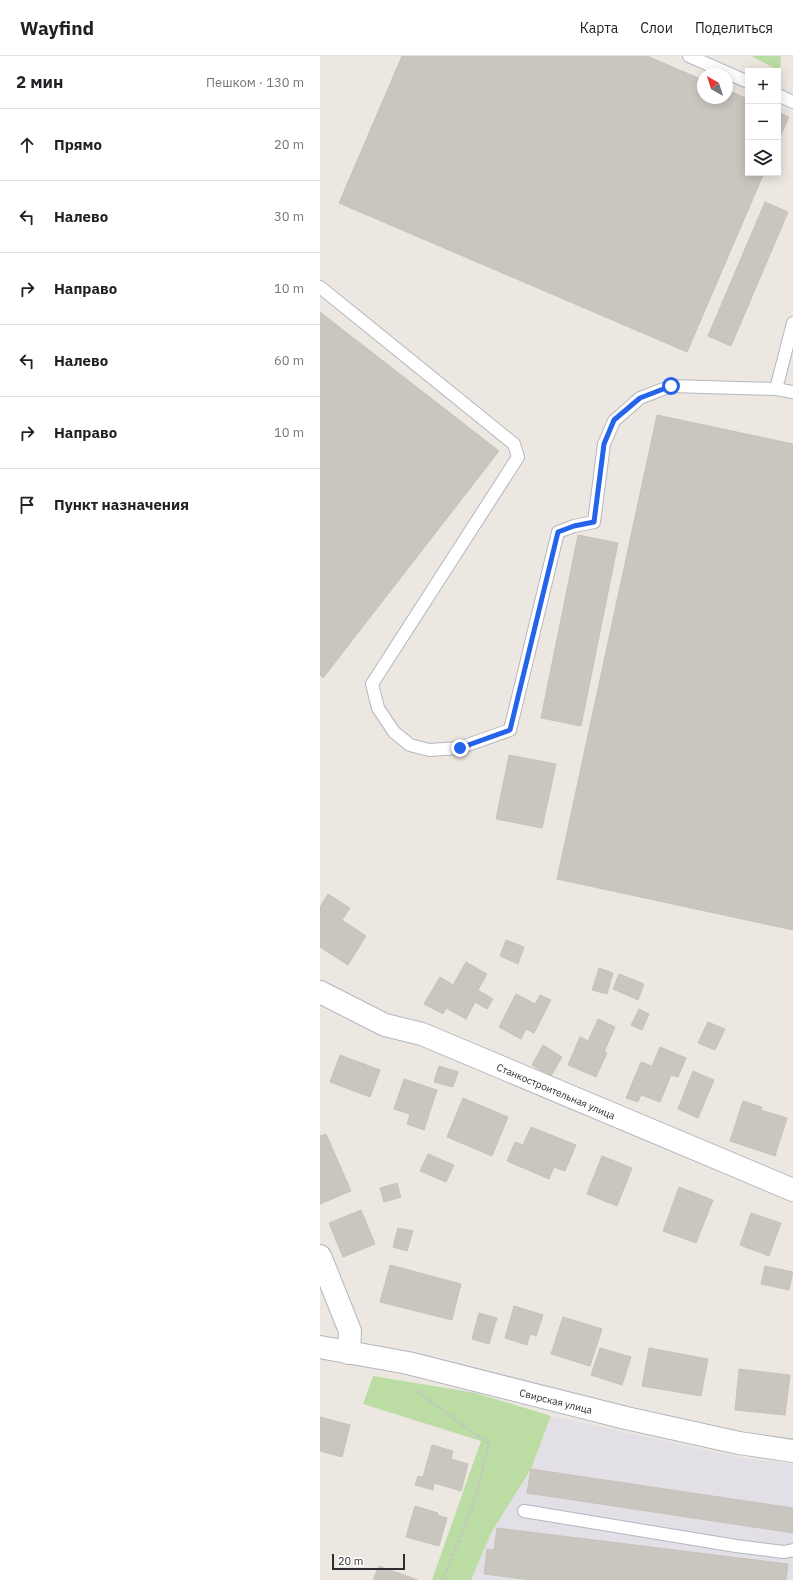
<!DOCTYPE html>
<html lang="ru">
<meta charset="utf-8">
<style>
:root{--surface:#fff;--page:#f6f6f6;--text:#202124;--muted:#757577;--line:#e0e0e0}
body{margin:0;font-family:"IBM Plex Sans",sans-serif;background:var(--page);color:var(--text)}
.controls{position:absolute;right:12px;top:12px;display:grid;overflow:hidden;border-radius:0px;box-shadow:0 2px 10px #0003}
.controls button{width:36px;height:36px;display:grid;place-items:center;padding:0;border:0;border-bottom:1px solid var(--line);background:var(--surface);color:var(--text);font:20px sans-serif}
.compass{position:absolute;left:377px;top:12px;width:36px;height:36px;border-radius:50%;background:var(--surface);box-shadow:0 2px 10px #0003;rotate:321deg}
.scale{position:absolute;left:12px;bottom:10px;width:73px;box-sizing:border-box;padding-left:4px;border:2px solid #2d2d2d;border-top:0;font-size:11px;line-height:14px;white-space:nowrap;color:#2d2d2d;-webkit-text-stroke:3px #fff;paint-order:stroke}
.stop{position:absolute;width:12px;height:12px;margin:-9px;border:3px solid #2563eb;border-radius:50%;background:#fff}
.stop.end{background:#2563eb;border-color:#fff;box-shadow:0 1px 4px #0008}
.list{margin:0;padding:0;list-style:none}
h2{display:flex;justify-content:space-between;align-items:center;height:52px;margin:0;padding:0 16px;font-size:17px}
h2 small{font-size:13px;font-weight:400;color:var(--muted)}
.list li{display:grid;grid-template-columns:26px 1fr auto;gap:12px;align-items:center;box-sizing:border-box;height:72px;padding:0 16px;border-top:1px solid var(--line)}
.list b{display:block;font-size:15px;white-space:nowrap}
.list em{font-size:13px;font-style:normal;color:var(--muted)}
.icon{flex:none;width:22px;height:22px;fill:none;stroke:currentColor;stroke-width:2;stroke-linecap:round;stroke-linejoin:round}
.map{position:relative;flex:none;width:473px;height:1524px;overflow:hidden}
header{display:flex;align-items:center;gap:24px;box-sizing:border-box;height:56px;padding:0 20px;background:var(--surface);border-bottom:1px solid var(--line)}
header strong{font-size:19px}
nav{display:flex;gap:22px;margin-inline-start:auto;font-size:14px}
main{display:flex}
aside{flex:1;background:var(--surface)}
.map>svg:first-child{display:block}
</style>
<header>
<strong>Wayfind</strong>
<nav><a>Карта</a><a>Слои</a><a>Поделиться</a></nav>
</header>
<main>
<aside>
<h2>2 мин<small>Пешком · 130 m</small></h2>
<ul class="list">
<li><svg class="icon" aria-label="ahead" viewBox="0 0 24 24"><path d="M12 20V5M6 11l6-6 6 6"/></svg><div><b>Прямо</b></div><em>20 m</em></li>
<li><svg class="icon" aria-label="left" viewBox="0 0 24 24"><path d="M17 20v-9H6M10 6l-5 5 5 5"/></svg><div><b>Налево</b></div><em>30 m</em></li>
<li><svg class="icon" aria-label="right" viewBox="0 0 24 24"><path d="M7 20v-9h11M14 6l5 5-5 5"/></svg><div><b>Направо</b></div><em>10 m</em></li>
<li><svg class="icon" aria-label="left" viewBox="0 0 24 24"><path d="M17 20v-9H6M10 6l-5 5 5 5"/></svg><div><b>Налево</b></div><em>60 m</em></li>
<li><svg class="icon" aria-label="right" viewBox="0 0 24 24"><path d="M7 20v-9h11M14 6l5 5-5 5"/></svg><div><b>Направо</b></div><em>10 m</em></li>
<li><svg class="icon" aria-label="arrive" viewBox="0 0 24 24"><path d="M6 21V4h12l-3 4 3 4H6"/></svg><div><b>Пункт назначения</b></div></li>
</ul>
</aside>
<div class="map">
<svg width="473" height="1524" viewBox="0 0 473 1524">
<rect width="100%" height="100%" fill="#ede7e1"/>
<!-- industrial -->
<path fill="#e2e0e6" d="M231,1360l186,41 56,7v116h-322l20,-47 40,-64z"/>
<!-- green -->
<path fill="#bbdda4" d="M431,0h30l-1,15z
M53,1320l103,17 75,23 -20,53 -40,64 -20,47h-39l49,-139 -118,-37z"/>
<!-- building -->
<path fill="#c9c5bf" stroke="#c8c2ba" d="M82,0h245l56,24v18h24v-8l21,9v74h16l-77,179 -348,-149z
M458,56l11,5 -11,24z
M445,146l23,10 -57,134 -23,-10z
M0,256l179,139 -176,227 -3,-3z
M337,359l136,29v486l-236,-51z
M258,479l40,8 -37,183 -40,-8z
M189,699l47,9 -14,64 -46,-9z
M8,838l22,14 -8,12 24,16 -18,29 -28,-18v-40z
M186,884l18,7 -6,17 -18,-8z
M146,906l21,12 -9,16 15,9 -6,10 -12,-7 -9,17 -20,-11 -3,6 -19,-10 16,-27 13,8z
M279,912l14,5 -6,21 -15,-4z
M299,918l25,10 -6,16 -25,-11z
M196,938l19,10 5,-9 11,5 -17,33 -8,-4 -5,10 -22,-12z
M319,953l10,5 -7,16 -11,-5z
M278,963l17,8 -11,25 3,1 -11,24 -28,-12 12,-28 8,4z
M388,966l17,7 -10,21 -17,-7z
M223,989l19,12 -11,19 -19,-11z
M340,991l26,11 -8,19 -7,-2 -11,27 -19,-7 -3,7 -12,-4 15,-36 11,4z
M20,999l40,15 -10,27 -40,-15z
M119,1010l19,6 -5,15 -19,-5z
M373,1015l21,9 -16,38 -20,-9z
M84,1023l33,11 -13,40 -17,-6 3,-10 -16,-5z
M143,1042l45,19 -16,39 -45,-19z
M423,1045l19,6 -1,3 26,8 -12,38 -45,-15z
M211,1071l45,18 -11,26 -11,-4 -5,12 -42,-18 8,-19 8,3z
M6,1078l25,57 -31,13v-68z
M108,1098l26,11 -8,17 -26,-11z
M282,1100l30,12 -15,38 -30,-12z
M77,1127l4,14 -17,5 -4,-14z
M359,1131l34,13 -17,43 -33,-12z
M41,1154l14,34 -32,13 -14,-34z
M431,1157l30,10 -12,33 -29,-11z
M78,1172l15,3 -6,20 -14,-4z
M70,1209l71,19 -9,36 -72,-18z
M445,1210l28,6 -4,18 -28,-6z
M194,1250l29,9 -7,21 -6,-2 -3,11 -22,-7z
M159,1257l18,5 -8,26 -17,-5z
M243,1261l39,12 -12,37 -39,-12z
M280,1292l31,9 -9,28 -31,-10z
M329,1292l59,11 -7,37 -59,-10z
M419,1313l51,6 -5,40 -50,-5z
M0,1361l30,8 -8,32 -22,-6z
M112,1389l21,6 -2,8 17,5 -7,27 -27,-8 -1,7 -18,-5 3,-9 5,1z
M211,1413l262,39v25l-266,-40z
M95,1450l23,7 -1,2 10,3 -8,28 -33,-9z
M177,1472l291,36 -2,16h-255l-47,-6 3,-25 7,1z
M59,1510l39,14h-45z"/>
<g fill="none" stroke-linecap="round" stroke-linejoin="round">
<!-- service casing -->
<g stroke="#b4b7bf" stroke-width="14">
<path id="service" d="M369,0l59,26
M458,39l15,7
M0,231l194,157 4,13 -146,227 6,24 16,24 16,13 19,5 30,-2 51,-18 48,-198 16,-6 20,-4 10,-78 10,-23 26,-23 31,-12 105,3 17,3
M456,333l17,-66
M204,1455l212,35 48,6 9,-2"/>
</g>
<!-- minor casing -->
<g stroke="#b4b7bf" stroke-width="24">
<path id="minor" d="M0,936l65,33 37,9 371,156
M0,1200l30,75 -1,22"/>
</g>
<!-- tertiary casing -->
<g stroke="#b4b7bf" stroke-width="24">
<path id="tertiary" d="M0,1291l88,16 218,55 113,25 54,8"/>
</g>
<!-- path -->
<path stroke="#c4c4c4" stroke-width="2.5" stroke-dasharray="3 2" stroke-linecap="butt" d="M97,1335l72,53 -15,59 -32,77"/>
<!-- service -->
<use href="#service" stroke="#fff" stroke-width="12"/>
<!-- minor -->
<use href="#minor" stroke="#fff" stroke-width="22"/>
<!-- tertiary -->
<use href="#tertiary" stroke="#fff" stroke-width="22"/>
</g>
<g fill="none" stroke-linecap="round" stroke-linejoin="round">
<!-- route -->
<path stroke="#2563eb" stroke-width="5" d="M140,692l50,-18 48,-198 16,-6 20,-4 10,-78 10,-24 26,-22 31,-12"/>
</g>
<g text-anchor="middle" stroke-width="4" stroke-linejoin="round" paint-order="stroke">
<!-- street labels -->
<g font-size="10" fill="#2d2d2d" stroke="#fff">
<text transform="translate(236 1035) rotate(23)" y="4">Станкостроительная улица</text>
<text transform="translate(236 1345) rotate(14)" y="4">Свирская улица</text>
</g>
</g>
</svg>
<div class="controls">
<button>+</button>
<button>−</button>
<button><svg class="icon" aria-label="layers" viewBox="0 0 24 24"><path d="M12 4l9 5-9 5-9-5zM3 14l9 5 9-5"/></svg></button>
</div>
<svg class="compass" viewBox="-18 -18 36 36"><path d="M0-13l5 13h-10z" fill="#e53935"/><path d="M0 13l5-13h-10z" fill="#757577"/></svg>
<div class="scale">20 m</div>
<div class="stop" style="left:351px;top:330px"></div>
<div class="stop end" style="left:140px;top:692px"></div>
</div>
</main>
